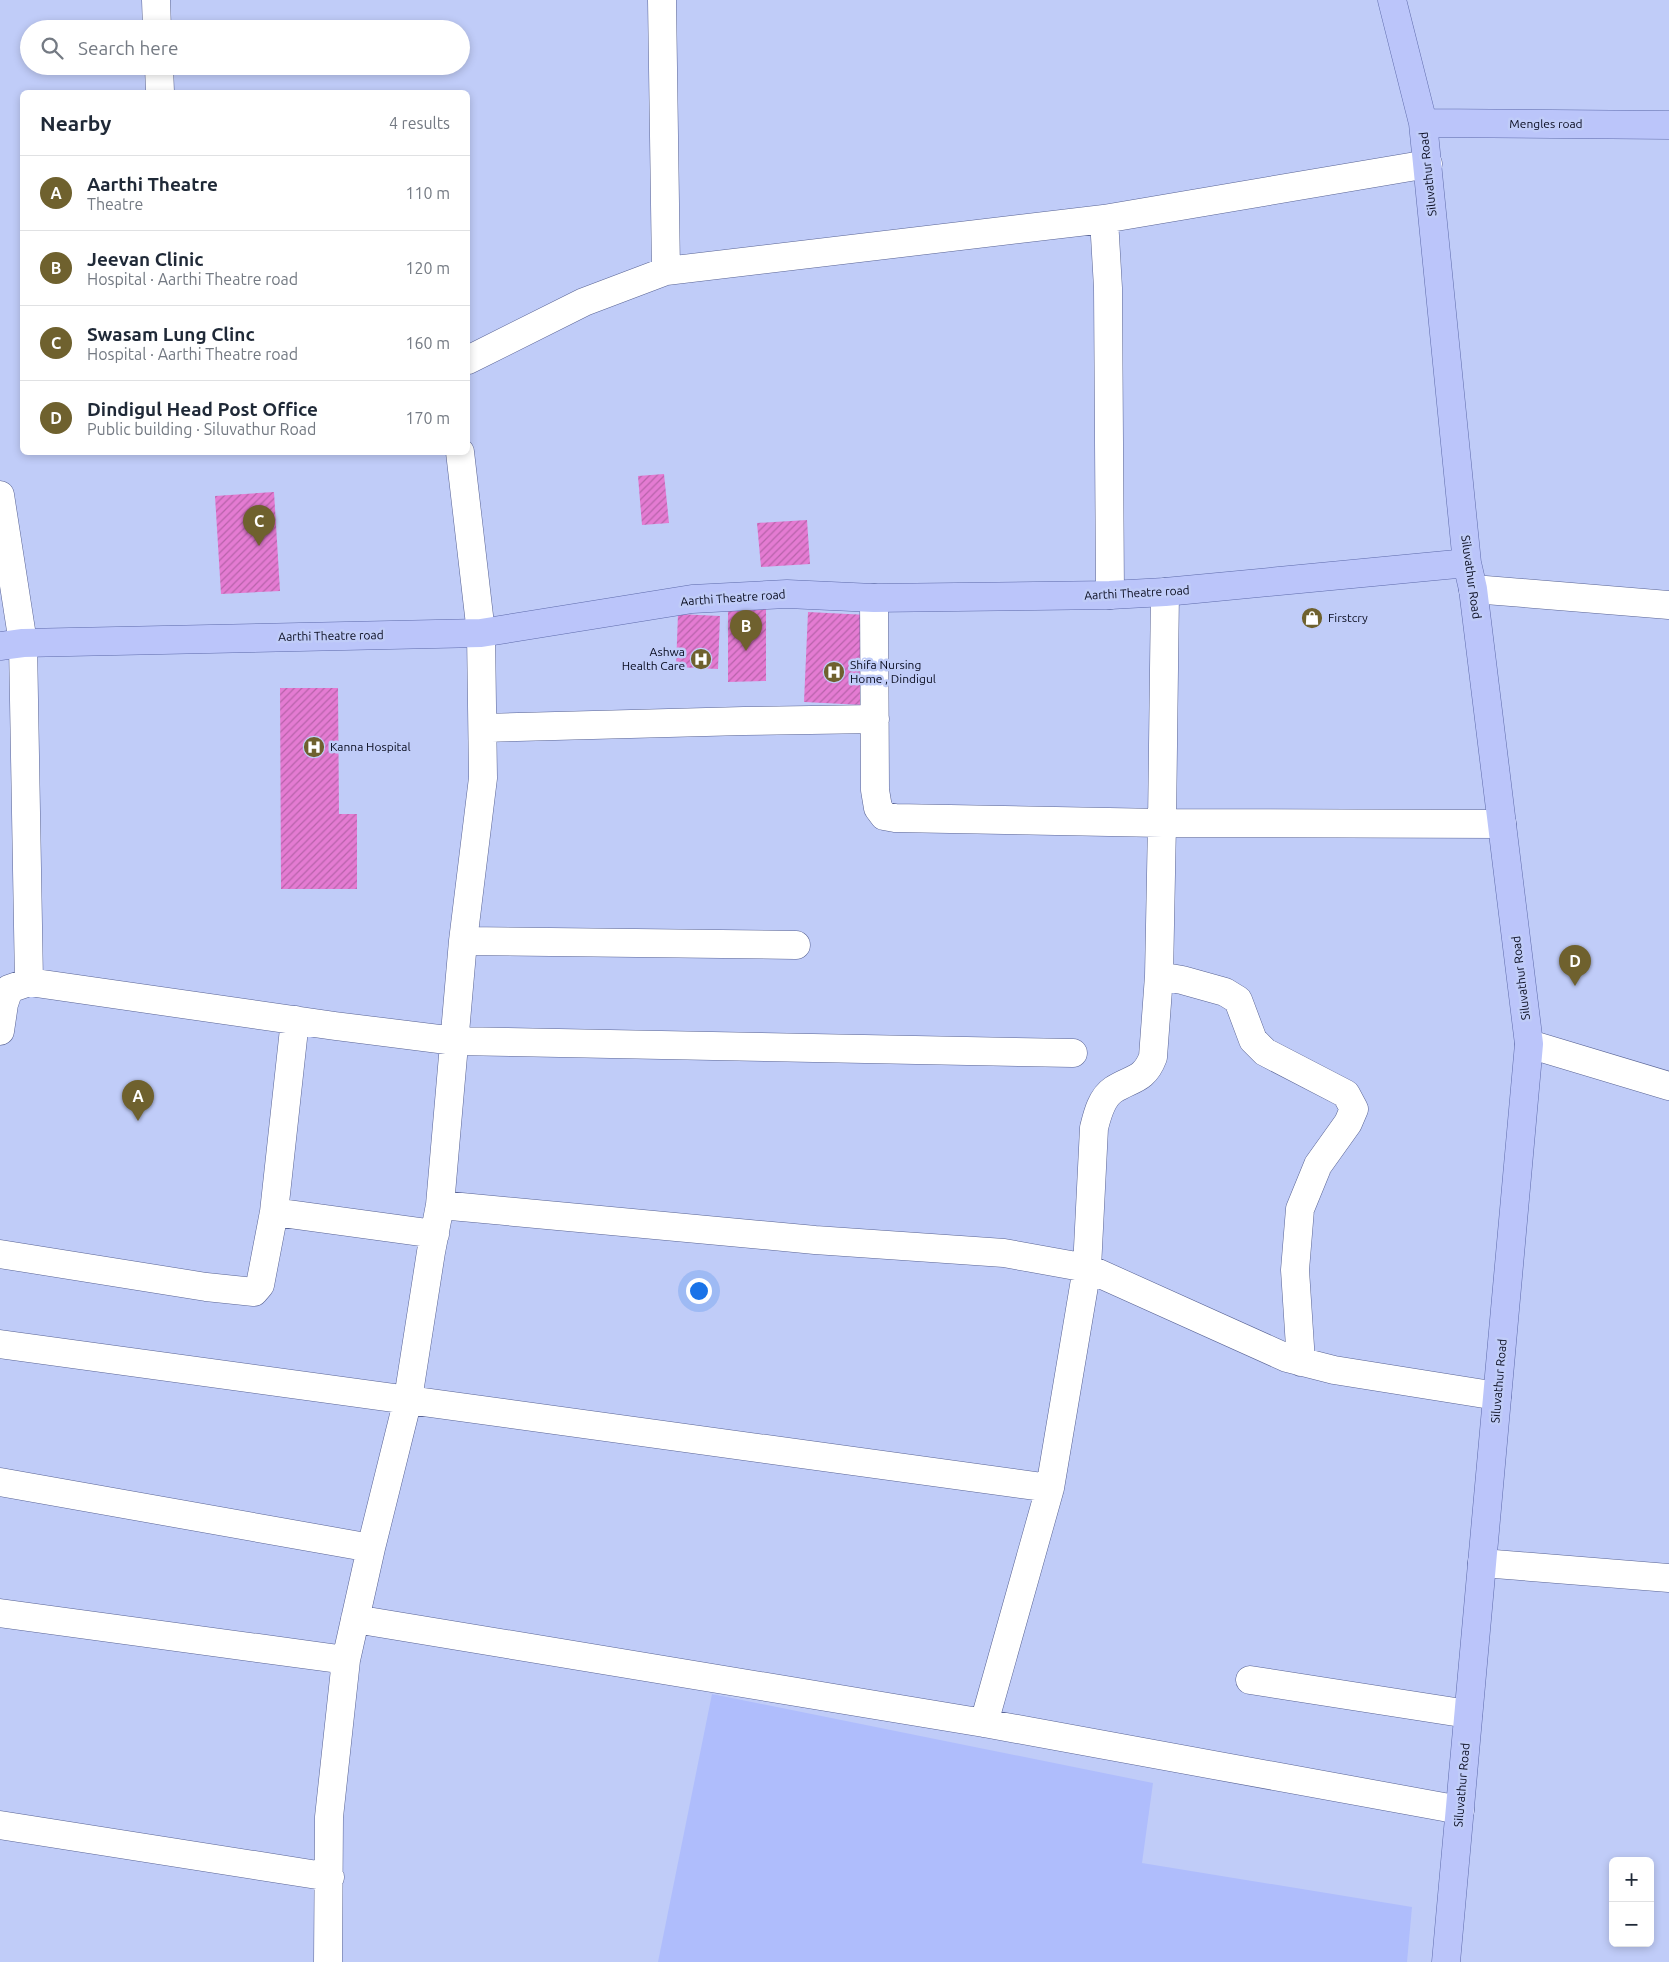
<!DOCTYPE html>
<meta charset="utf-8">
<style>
:root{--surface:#fff;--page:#f6f6f7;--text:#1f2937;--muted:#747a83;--line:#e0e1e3;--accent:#6f612e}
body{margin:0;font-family:Ubuntu,sans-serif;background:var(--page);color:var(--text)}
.controls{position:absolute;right:15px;bottom:15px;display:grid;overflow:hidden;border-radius:8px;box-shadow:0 2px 8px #0003}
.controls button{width:45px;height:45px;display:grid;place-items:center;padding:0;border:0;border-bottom:1px solid var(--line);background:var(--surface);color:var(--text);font:25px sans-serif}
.you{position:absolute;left:698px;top:1290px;width:18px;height:18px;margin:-12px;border:4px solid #fff;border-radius:50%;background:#1a73e8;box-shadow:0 0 0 8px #1a73e833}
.badge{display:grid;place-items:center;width:32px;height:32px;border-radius:50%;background:var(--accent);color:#fff;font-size:16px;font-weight:700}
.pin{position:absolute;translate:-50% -41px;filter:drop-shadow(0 1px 2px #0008)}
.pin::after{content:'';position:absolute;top:26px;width:18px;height:15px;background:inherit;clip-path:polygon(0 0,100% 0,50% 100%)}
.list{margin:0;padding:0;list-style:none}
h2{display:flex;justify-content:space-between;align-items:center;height:65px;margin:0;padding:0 20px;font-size:21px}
h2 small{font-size:16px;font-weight:400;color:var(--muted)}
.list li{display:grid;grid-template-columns:32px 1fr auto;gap:15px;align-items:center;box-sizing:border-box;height:75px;padding:0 20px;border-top:1px solid var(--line)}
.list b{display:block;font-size:19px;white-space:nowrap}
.list p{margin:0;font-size:16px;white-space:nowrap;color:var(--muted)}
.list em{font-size:16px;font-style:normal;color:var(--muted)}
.icon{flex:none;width:28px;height:28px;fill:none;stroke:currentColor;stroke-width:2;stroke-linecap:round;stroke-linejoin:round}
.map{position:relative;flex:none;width:1669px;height:1962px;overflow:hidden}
.search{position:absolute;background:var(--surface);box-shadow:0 2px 8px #0003;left:20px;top:20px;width:450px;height:55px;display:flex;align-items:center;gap:12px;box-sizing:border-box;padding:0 18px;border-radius:28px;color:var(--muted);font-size:19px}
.panel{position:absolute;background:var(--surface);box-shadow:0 2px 8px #0003;left:20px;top:90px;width:450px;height:365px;border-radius:8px}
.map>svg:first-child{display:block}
</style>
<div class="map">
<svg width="1669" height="1962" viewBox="0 0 1669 1962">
<defs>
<pattern id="building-hatch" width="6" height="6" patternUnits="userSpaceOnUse" patternTransform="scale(1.25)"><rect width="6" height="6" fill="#e47bd2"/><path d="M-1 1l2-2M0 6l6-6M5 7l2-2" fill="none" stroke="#b763aa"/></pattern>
</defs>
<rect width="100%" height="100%" fill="#c0ccf8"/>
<!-- built -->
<path fill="#afbdfc" d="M712,1694l441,89 -11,80 270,44 -5,55h-749z"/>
<!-- building -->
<path fill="url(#building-hatch)" d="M664,474l5,49 -27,2 -4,-49z
M274,492l6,99 -59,3 -6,-98z
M807,520l3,44 -49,3 -4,-44z
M728,602h38v79l-38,1z
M808,612l60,3 -4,90 -60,-3z
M678,614l42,2 -2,53 -42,-2z
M280,688h58l1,126h18v75h-76z"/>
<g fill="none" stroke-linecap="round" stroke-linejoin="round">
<!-- minor casing -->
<g stroke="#586394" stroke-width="29">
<path id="minor" d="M156,0l1,29
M662,0l4,271
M159,66l1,26
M1104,219l4,69 2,307
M468,360l116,-58 82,-31 438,-52 324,-55
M0,495l23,148 6,339
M1473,589l196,16
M874,598l1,192 3,18 6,8 11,2 267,5 340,1
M483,728l261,-7 131,-2
M463,941l333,4
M1159,976l23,4 43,12 13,8 15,40 12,12 81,42 8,15 -6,14 -30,42 -18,44 -5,61 6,92
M0,1031l4,-27 5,-15 20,-7 306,44 120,15 618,12
M1529,1044l140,42
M440,1205l375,35 189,13 83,15 200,90 47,12 163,26
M274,1212l161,22
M0,1254l206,33 48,5 6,-7 14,-73 21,-192
M0,1344l1050,144
M0,1482l371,66
M1482,1563l187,15
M0,1613l346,47
M355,1619l629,104 476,87
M1250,1680l218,34
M984,1723l66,-235 37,-220 7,-140c3,-12 7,-30 19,-38 18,-12 31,-9 40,-33l6,-81 3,-153 3,-231
M0,1825l330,52
M328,1962l1,-145 17,-157 25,-112 37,-149 23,-147 9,-47 23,-264 20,-163 -2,-145 -21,-181"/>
</g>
<!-- major casing -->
<g stroke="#5e6bab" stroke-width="29">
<path id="major" d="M1392,0l31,123 44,440 6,26 56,455 -83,918
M1423,123l246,2
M0,646l23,-3 458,-10 211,-34 95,-5 87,4 236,-3 55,-3 302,-29"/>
</g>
<!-- minor -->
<use href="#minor" stroke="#fff" stroke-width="28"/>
<!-- major -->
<use href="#major" stroke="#bbc5fa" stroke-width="28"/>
</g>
<!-- icons -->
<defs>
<g id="shop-disc" transform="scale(1.125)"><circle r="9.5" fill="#6f612e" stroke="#c0ccf8"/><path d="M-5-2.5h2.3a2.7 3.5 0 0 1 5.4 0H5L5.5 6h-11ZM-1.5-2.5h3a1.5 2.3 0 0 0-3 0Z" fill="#fff"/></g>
<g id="hospital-disc" transform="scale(1.125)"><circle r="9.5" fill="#6f612e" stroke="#c0ccf8"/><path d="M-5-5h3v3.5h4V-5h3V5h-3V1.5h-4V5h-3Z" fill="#fff"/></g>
</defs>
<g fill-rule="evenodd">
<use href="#shop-disc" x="1312" y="618"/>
<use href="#hospital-disc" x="701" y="659"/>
<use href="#hospital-disc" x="834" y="672"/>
<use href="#hospital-disc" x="314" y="747"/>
</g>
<g text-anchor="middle" stroke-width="5" stroke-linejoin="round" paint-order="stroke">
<!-- street labels -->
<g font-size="12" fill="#070a1d" stroke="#c0ccf8">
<text x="1546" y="128">Mengles road</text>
<text transform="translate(1428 174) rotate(-96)" y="4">Siluvathur Road</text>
<text transform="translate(1471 577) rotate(82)" y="4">Siluvathur Road</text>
<text transform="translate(1137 593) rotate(-3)" y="4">Aarthi Theatre road</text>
<text transform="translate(733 598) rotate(-4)" y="4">Aarthi Theatre road</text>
<text transform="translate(331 636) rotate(-1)" y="4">Aarthi Theatre road</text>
<text transform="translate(1521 978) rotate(-97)" y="4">Siluvathur Road</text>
<text transform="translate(1499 1381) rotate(-85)" y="4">Siluvathur Road</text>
<text transform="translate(1462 1785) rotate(-85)" y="4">Siluvathur Road</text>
</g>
<!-- poi labels -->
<g font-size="12" fill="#070a1d" stroke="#c0ccf8" text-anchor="start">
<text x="1328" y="622">Firstcry</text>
<text x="685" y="656" text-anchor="end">Ashwa<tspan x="685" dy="14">Health Care</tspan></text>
<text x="850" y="669">Shifa Nursing<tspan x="850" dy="14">Home , Dindigul</tspan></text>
<text x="330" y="751">Kanna Hospital</text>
</g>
</g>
</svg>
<div class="controls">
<button>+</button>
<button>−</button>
</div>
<div class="you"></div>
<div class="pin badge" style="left:138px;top:1121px">A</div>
<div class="pin badge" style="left:746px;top:651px">B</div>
<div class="pin badge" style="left:259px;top:546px">C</div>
<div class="pin badge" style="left:1575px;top:986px">D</div>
<div class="search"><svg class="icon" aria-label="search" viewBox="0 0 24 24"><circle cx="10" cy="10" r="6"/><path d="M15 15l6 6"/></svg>Search here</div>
<section class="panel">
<h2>Nearby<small>4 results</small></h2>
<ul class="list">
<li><span class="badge">A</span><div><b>Aarthi Theatre</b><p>Theatre</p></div><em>110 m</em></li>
<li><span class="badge">B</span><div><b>Jeevan Clinic</b><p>Hospital · Aarthi Theatre road</p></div><em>120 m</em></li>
<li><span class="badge">C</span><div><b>Swasam Lung Clinc</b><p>Hospital · Aarthi Theatre road</p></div><em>160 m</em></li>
<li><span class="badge">D</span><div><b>Dindigul Head Post Office</b><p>Public building · Siluvathur Road</p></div><em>170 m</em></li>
</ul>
</section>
</div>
